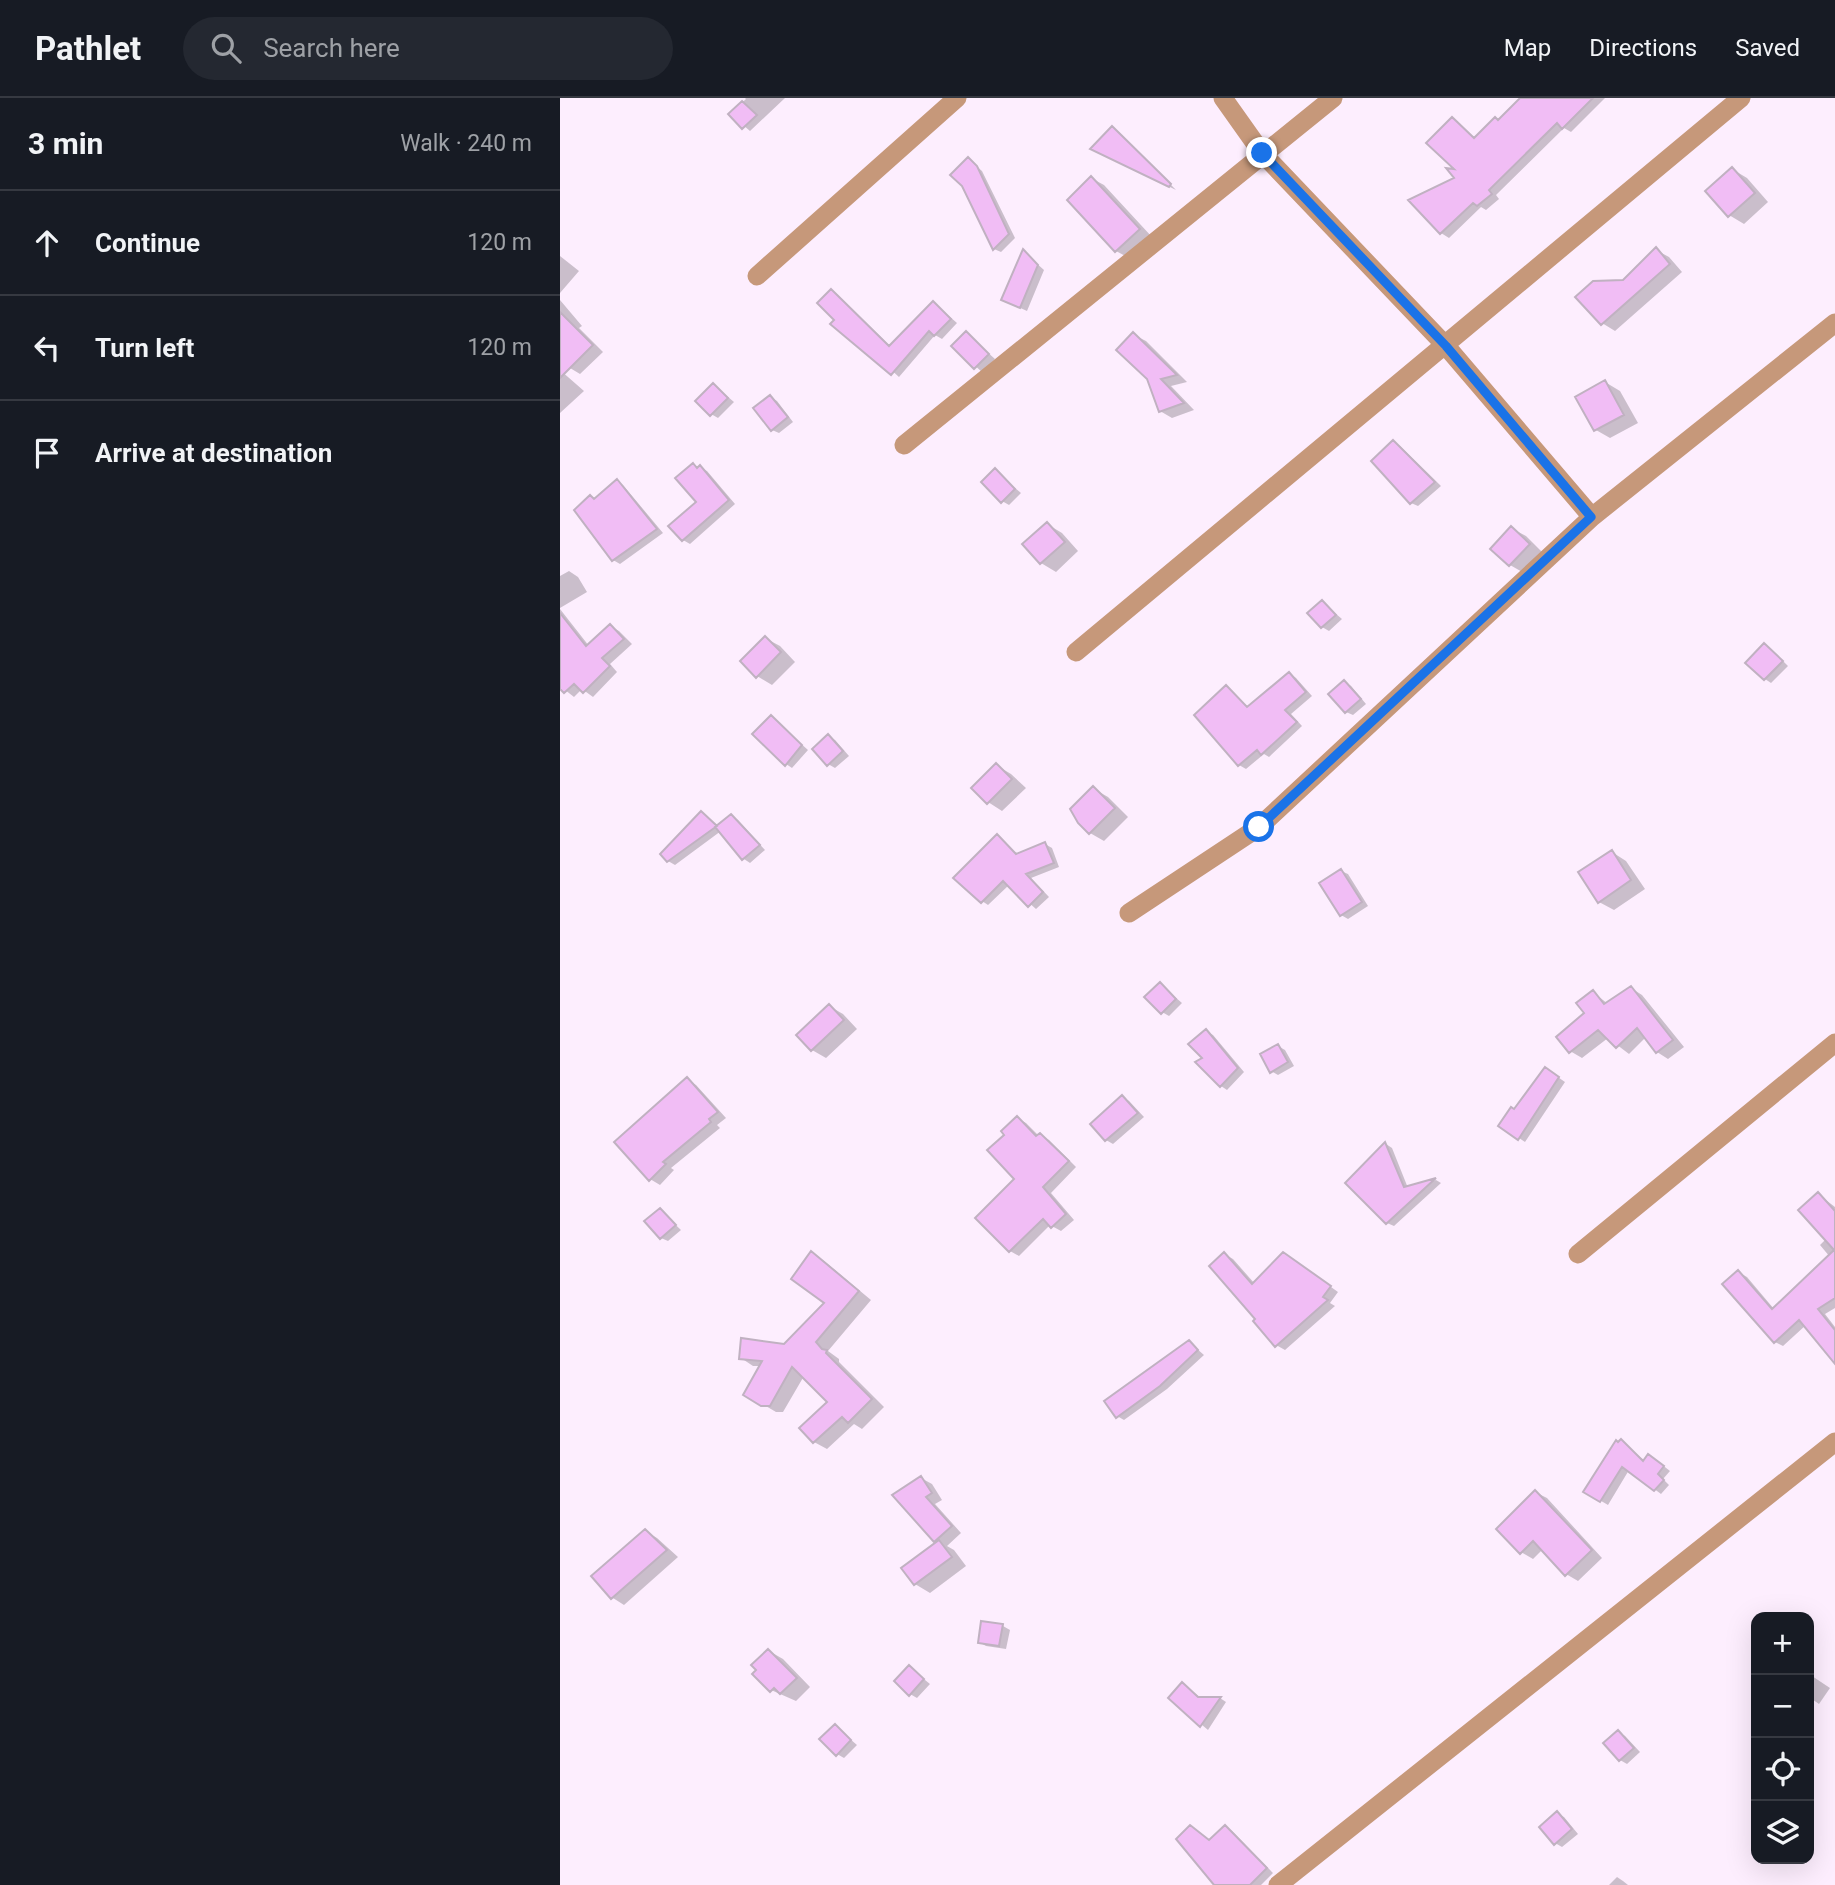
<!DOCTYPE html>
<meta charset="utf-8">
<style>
:root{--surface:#171b24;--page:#242831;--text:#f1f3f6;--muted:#9ea1a6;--line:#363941}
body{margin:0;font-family:Roboto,sans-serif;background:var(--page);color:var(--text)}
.controls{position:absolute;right:21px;bottom:21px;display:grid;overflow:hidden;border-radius:14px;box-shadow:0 7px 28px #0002}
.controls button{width:63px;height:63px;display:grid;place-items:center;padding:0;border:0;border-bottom:2px solid var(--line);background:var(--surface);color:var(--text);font:35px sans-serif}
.stop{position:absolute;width:21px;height:21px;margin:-16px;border:5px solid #1a73e8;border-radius:50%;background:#fff}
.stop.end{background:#1a73e8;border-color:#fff;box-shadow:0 2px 7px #0008}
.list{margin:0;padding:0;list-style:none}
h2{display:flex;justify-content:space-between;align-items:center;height:91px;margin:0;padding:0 28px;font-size:30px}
h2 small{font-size:23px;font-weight:400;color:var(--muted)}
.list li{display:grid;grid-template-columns:46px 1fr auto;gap:21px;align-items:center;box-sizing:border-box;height:105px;padding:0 28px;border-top:2px solid var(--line)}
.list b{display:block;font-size:26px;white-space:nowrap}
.list em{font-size:23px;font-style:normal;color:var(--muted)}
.icon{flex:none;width:38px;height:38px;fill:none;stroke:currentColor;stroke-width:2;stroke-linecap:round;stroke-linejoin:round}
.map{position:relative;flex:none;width:1275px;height:1787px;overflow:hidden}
header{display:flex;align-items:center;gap:42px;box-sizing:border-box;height:98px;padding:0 35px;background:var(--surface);border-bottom:2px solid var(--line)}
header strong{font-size:33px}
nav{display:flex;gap:38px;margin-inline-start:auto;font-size:24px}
.search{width:490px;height:63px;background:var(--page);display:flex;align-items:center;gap:18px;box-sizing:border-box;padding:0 24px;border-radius:38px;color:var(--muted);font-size:26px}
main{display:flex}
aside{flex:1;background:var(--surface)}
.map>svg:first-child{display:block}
</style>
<header>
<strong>Pathlet</strong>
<div class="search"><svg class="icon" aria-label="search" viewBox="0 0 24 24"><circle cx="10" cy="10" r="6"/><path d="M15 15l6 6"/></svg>Search here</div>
<nav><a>Map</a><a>Directions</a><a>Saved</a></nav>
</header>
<main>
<aside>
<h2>3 min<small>Walk · 240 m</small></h2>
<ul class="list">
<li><svg class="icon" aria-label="ahead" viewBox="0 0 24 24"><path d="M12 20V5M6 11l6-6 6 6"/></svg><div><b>Continue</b></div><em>120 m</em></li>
<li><svg class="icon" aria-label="left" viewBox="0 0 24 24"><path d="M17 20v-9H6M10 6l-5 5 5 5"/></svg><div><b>Turn left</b></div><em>120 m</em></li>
<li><svg class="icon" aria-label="arrive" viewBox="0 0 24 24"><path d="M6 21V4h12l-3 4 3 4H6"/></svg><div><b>Arrive at destination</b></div></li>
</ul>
</aside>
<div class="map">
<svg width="1275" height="1787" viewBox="0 0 1275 1787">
<rect width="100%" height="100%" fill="#fdeefe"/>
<!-- shadow -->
<path fill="#0003" d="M185,0h40l-35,33 -20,-17 16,-15z
M963,0h82l-34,34 -7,-4 -68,67 3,4 -13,11 -5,-3 -32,31 -8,-5 19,-62 -8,-52 24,20z
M553,30l6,4 57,58 -77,-38z
M408,61l14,12 33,67 -14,14 -7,-3z
M1172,71l15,9 21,24 -24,22 -15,-9z
M531,80l13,7 48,52 -23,21 -13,-7z
M1096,152l13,7 13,15 -67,59 -13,-8 22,-41z
M464,154l20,18 -17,41 -18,-8z
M0,158l19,15 -19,22z
M272,193l6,4 53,52 43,-44 23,20 -15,16 -7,-4 -36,42 -63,-57z
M0,202l22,26 -3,2 24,24 -23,22 -10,-6 -10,-11z
M406,235l29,26 -13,13 -29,-26z
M574,237l12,6 41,41 -16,4 23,24 -22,8 -12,-7z
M0,272l24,21 -24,22z
M1045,284l15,9 18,32 -28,15 -14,-8z
M154,287l20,17 -16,16 -7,-4z
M210,299l7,4 16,21 -14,11 -7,-3z
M833,344l7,4 41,40 -23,20 -7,-3z
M133,367l14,6 28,33 -45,40 -7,-4 15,-38z
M435,373l26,22 -12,12 -7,-4z
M57,383l6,4 40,48 -43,31 -7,-4z
M487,426l15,9 16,18 -22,21 -15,-9 -17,-19z
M951,430l15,8 17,17 -19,20 -14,-8z
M9,473l9,6 9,15 -27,16v-32z
M762,504l20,17 -13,12 -7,-4z
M0,511l29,37 21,-20 9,5 13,13 -22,20 7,8 -24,25 -11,-8 -8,8 -14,-11z
M205,540l15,8 15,16 -23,23 -15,-9z
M1211,551l17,17 -17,17 -6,-4z
M730,576l6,4 16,18 -21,18 11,12 -33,31 -5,-3 -18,15 -7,-4 -13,-78 23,21z
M784,584l7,4 15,18 -13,11 -7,-3z
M211,619l37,33 -16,18 -6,-4z
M268,639l7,3 14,16 -14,12 -7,-4z
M436,667l15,9 15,14 -24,23 -14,-9z
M534,691l14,8 20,20 -24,24 -14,-8z
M141,715l18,14 12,-11 7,4 27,30 -15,13 -6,-4 -23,-28 -46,34 -7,-4z
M437,738l21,19 27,-11 7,4 7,19 -28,11 18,19 -13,12 -27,-24 -21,20 -6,-4z
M1052,754l14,9 19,28 -31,21 -15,-8z
M781,773l7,3 20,32 -20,13 -7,-4z
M600,886l22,19 -13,13 -7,-4z
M1071,890l11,7 42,52 -16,12 -11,-7 -11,-15 -17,17 -21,-16 -26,20 -12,-7 23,-59 15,12z
M269,908l14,8 14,15 -31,29 -14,-8 -14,-15z
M647,934l6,3 31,37 -17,18 -6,-4 -16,-28z
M718,948l7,4 9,16 -16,9 -7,-4z
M992,975l13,9 -40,60 -6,-4 -4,-27z
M127,982l9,5 30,33 -9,7 3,3 -49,40 3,2 -14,15 -10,-6z
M562,999l7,4 15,16 -31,27 -7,-4z
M457,1020l9,5 13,13 1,-1 9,5 27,27 -25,26 23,27 -13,11 -11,-6 -31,31 -9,-5 6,-72 -9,-44z
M826,1046l6,4 16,40 28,-8 5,3 -47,43 -7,-3z
M1258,1096l17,13v101l-10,6 10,13v17l-6,5 -23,-24 -23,21 -8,-4 -37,-70 9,5 27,32 56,-52 -10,-12 6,-6z
M100,1112l21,20 -13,11 -7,-3z
M251,1156l13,7 47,39 -43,51 11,8v3l45,45 -22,22 -8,-5 -27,25 -13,-7 16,-40 -26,-26 -21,36h-7l-31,-18 16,-28h-8l-12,-8 43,-12 43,-43z
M664,1156l9,5 22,25 37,-25 46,33 -8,11 5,3 -50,44 -9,-5 -18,-26z
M629,1244l15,13 -37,34 -43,31 -7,-4z
M1061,1343l24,20 11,-1 14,11 -7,8 6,6 -8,9 -32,-24 -21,35 -22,-13z
M361,1380l11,6 10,16 -7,4 26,29 -14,13 7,4 12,16 -36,27 -15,-9 -11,-16 34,-26 -3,-1z
M975,1394l12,6 55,60 -24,23 -12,-7 -23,-25 -10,10 -12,-7z
M85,1433l12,7 21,19 -54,48 -11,-7 -19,-21z
M423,1525l20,3 7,4 -4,19 -20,-3 -7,-4z
M209,1553l14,8 27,28 -14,14 -25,-11z
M349,1569l21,17 -13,14 -7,-4z
M1249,1576l21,14 -11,16 -10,-7z
M623,1586l18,14h19l6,4 -18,28 -38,-32z
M275,1628l22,19 -13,13 -7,-4z
M1058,1634l7,4 15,16 -13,12 -7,-4 -15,-17z
M997,1716l7,3 14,17 -16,13 -7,-4z
M665,1729l7,4 41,42 -12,12h-45z
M1057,1779l6,4 5,4h-19z"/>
<!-- building -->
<path fill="#f1bdf5" stroke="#c0b1c1" stroke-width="2" d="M960,0h73l-31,31 -5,-6 -68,67 3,4 -15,12 -4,-3 -33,31 -32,-34 46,-22 -8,-10 8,1 -28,-26 26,-26 22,21 21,-21 3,3z
M182,3l15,14 -15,14 -14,-15z
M552,28l59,58 -2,3 -79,-38z
M408,59l9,9 32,68 -16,16 -31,-64 -12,-11z
M1172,69l23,26 -27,24 -23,-26z
M531,78l49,53 -25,23 -48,-52z
M1096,149l14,17 -69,61 -26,-28 18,-16 30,-1z
M463,151l15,16 -18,43 -19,-8z
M271,191l58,57 44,-45 18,18 -17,17 -5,-5 -38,44 -61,-51 4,-4 -17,-17z
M0,214l33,33 -33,33z
M406,233l23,23 -15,15 -23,-23z
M573,234l44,43 -16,4 23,24 -25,9 -12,-33 -31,-29z
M1045,282l19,35 -30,16 -19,-34z
M153,285l15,15 -18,18 -15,-15z
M210,297l18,22 -17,14 -18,-23z
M833,342l42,42 -25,22 -39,-43z
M133,365l4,5 3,-3 29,35 -47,41 -14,-15 28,-24 -21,-24z
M435,370l20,21 -14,14 -20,-21z
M57,381l40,50 -45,32 -38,-51 16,-15 4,4z
M487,424l18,20 -25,22 -18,-20z
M951,428l19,18 -21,22 -19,-17z
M762,502l14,15 -15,13 -14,-15z
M0,515l26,33 24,-22 14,15 -22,19 8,8 -27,27 -9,-9 -10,9 -4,-4z
M205,538l16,16 -25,26 -16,-17z
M1204,545l19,18 -19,19 -19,-17z
M729,574l17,20 -21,18 12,12 -36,33 -4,-5 -19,16 -44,-51 32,-30 21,22z
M784,582l17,19 -16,14 -17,-19z
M211,617l31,30 -17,21 -33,-32z
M268,636l15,17 -16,15 -15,-17z
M436,665l16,16 -25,25 -16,-16z
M533,688l22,22 -26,26 -11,-11 -8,-14z
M141,713l16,15 -50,36 -7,-8z
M171,716l29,31 -18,15 -27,-33z
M437,736l19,20 29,-12 9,21 -28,11 17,18 -15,15 -25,-26 -22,22 -28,-25z
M1052,752l19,30 -33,23 -20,-31z
M781,771l21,33 -22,14 -21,-33z
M600,884l16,17 -15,15 -17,-17z
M1071,888l42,54 -17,13 -19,-25 -21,20 -18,-18 -29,23 -13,-16 28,-24 -8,-10 17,-13 11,14z
M269,906l15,16 -33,31 -15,-16z
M646,931l32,39 -18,19 -25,-25 7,-4 -14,-14z
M718,946l10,18 -18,11 -10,-19z
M985,969l14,10 -41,63 -20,-14 13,-19 3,2z
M127,979l31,35 -9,7 2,3 -48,40 3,2 -17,17 -35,-39z
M562,997l16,18 -33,28 -15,-17z
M457,1018l19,20 4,-3 29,28 -26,26 23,27 -15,14 -8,-9 -34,33 -34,-34 39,-39 -27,-29 17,-15 -3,-4z
M825,1044l19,45 32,-9 -50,46 -41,-41z
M1258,1094l17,19v87l-17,11 17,21v34l-36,-44 -25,23 -52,-59 16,-14 34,39 62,-59 -36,-40z
M100,1110l16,17 -16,14 -16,-18z
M251,1153l48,40 -43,51 6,7 5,1 -1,3 46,46 -24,24 -6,-6 -29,26 -14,-15 28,-26 -35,-35 -22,39h-9l-18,-11 19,-34 -23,-2 2,-21 43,6 40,-41 -33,-24z
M664,1154l28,32 31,-32 48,34 -8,11 5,3 -53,47 -22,-26 2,-2 -46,-53z
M629,1242l9,10 -38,36 -44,32 -12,-17z
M1061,1341l22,22 5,-7 16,12 -6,8 6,6 -10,11 -32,-24 -22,35 -17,-10 33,-52 2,2z
M361,1378l11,17 -6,4 26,29 -18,16 -42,-47z
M975,1392l57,60 -27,26 -32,-35 -13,13 -24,-25z
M85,1431l22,21 -56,49 -20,-23z
M379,1442l13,17 -38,28 -13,-17z
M421,1523l22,3 -4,22 -21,-3z
M208,1551l29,29 -17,16 -6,-6 -4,4 -18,-18 4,-4 -5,-5z
M349,1567l15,14 -15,17 -15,-15z
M622,1584l16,15h23l-21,30 -32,-29z
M275,1626l16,16 -15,16 -17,-17z
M1058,1632l16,18 -15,13 -16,-18z
M997,1713l15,18 -18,16 -15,-18z
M630,1727l19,15 16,-15 42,43 -17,17h-36l-38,-46z"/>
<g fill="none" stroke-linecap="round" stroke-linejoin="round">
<!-- minor -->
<path stroke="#c6987a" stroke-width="19" d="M663,0l39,55 184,193 146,171
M197,178l200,-178
M344,347l429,-347
M516,554l665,-554
M569,815l130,-86 333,-310 243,-194
M1018,1156l257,-211
M718,1787l557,-443"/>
</g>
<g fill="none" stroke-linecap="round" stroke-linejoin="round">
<!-- route -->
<path stroke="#1a73e8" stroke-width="9" d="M699,729l332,-310 -145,-171 -184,-193"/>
</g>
</svg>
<div class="controls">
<button>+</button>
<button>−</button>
<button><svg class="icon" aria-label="locate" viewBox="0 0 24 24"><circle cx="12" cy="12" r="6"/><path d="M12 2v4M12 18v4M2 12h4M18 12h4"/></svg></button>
<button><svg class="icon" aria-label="layers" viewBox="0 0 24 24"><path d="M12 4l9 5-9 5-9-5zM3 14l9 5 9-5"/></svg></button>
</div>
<div class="stop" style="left:699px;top:729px"></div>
<div class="stop end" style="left:702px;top:55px"></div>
</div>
</main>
